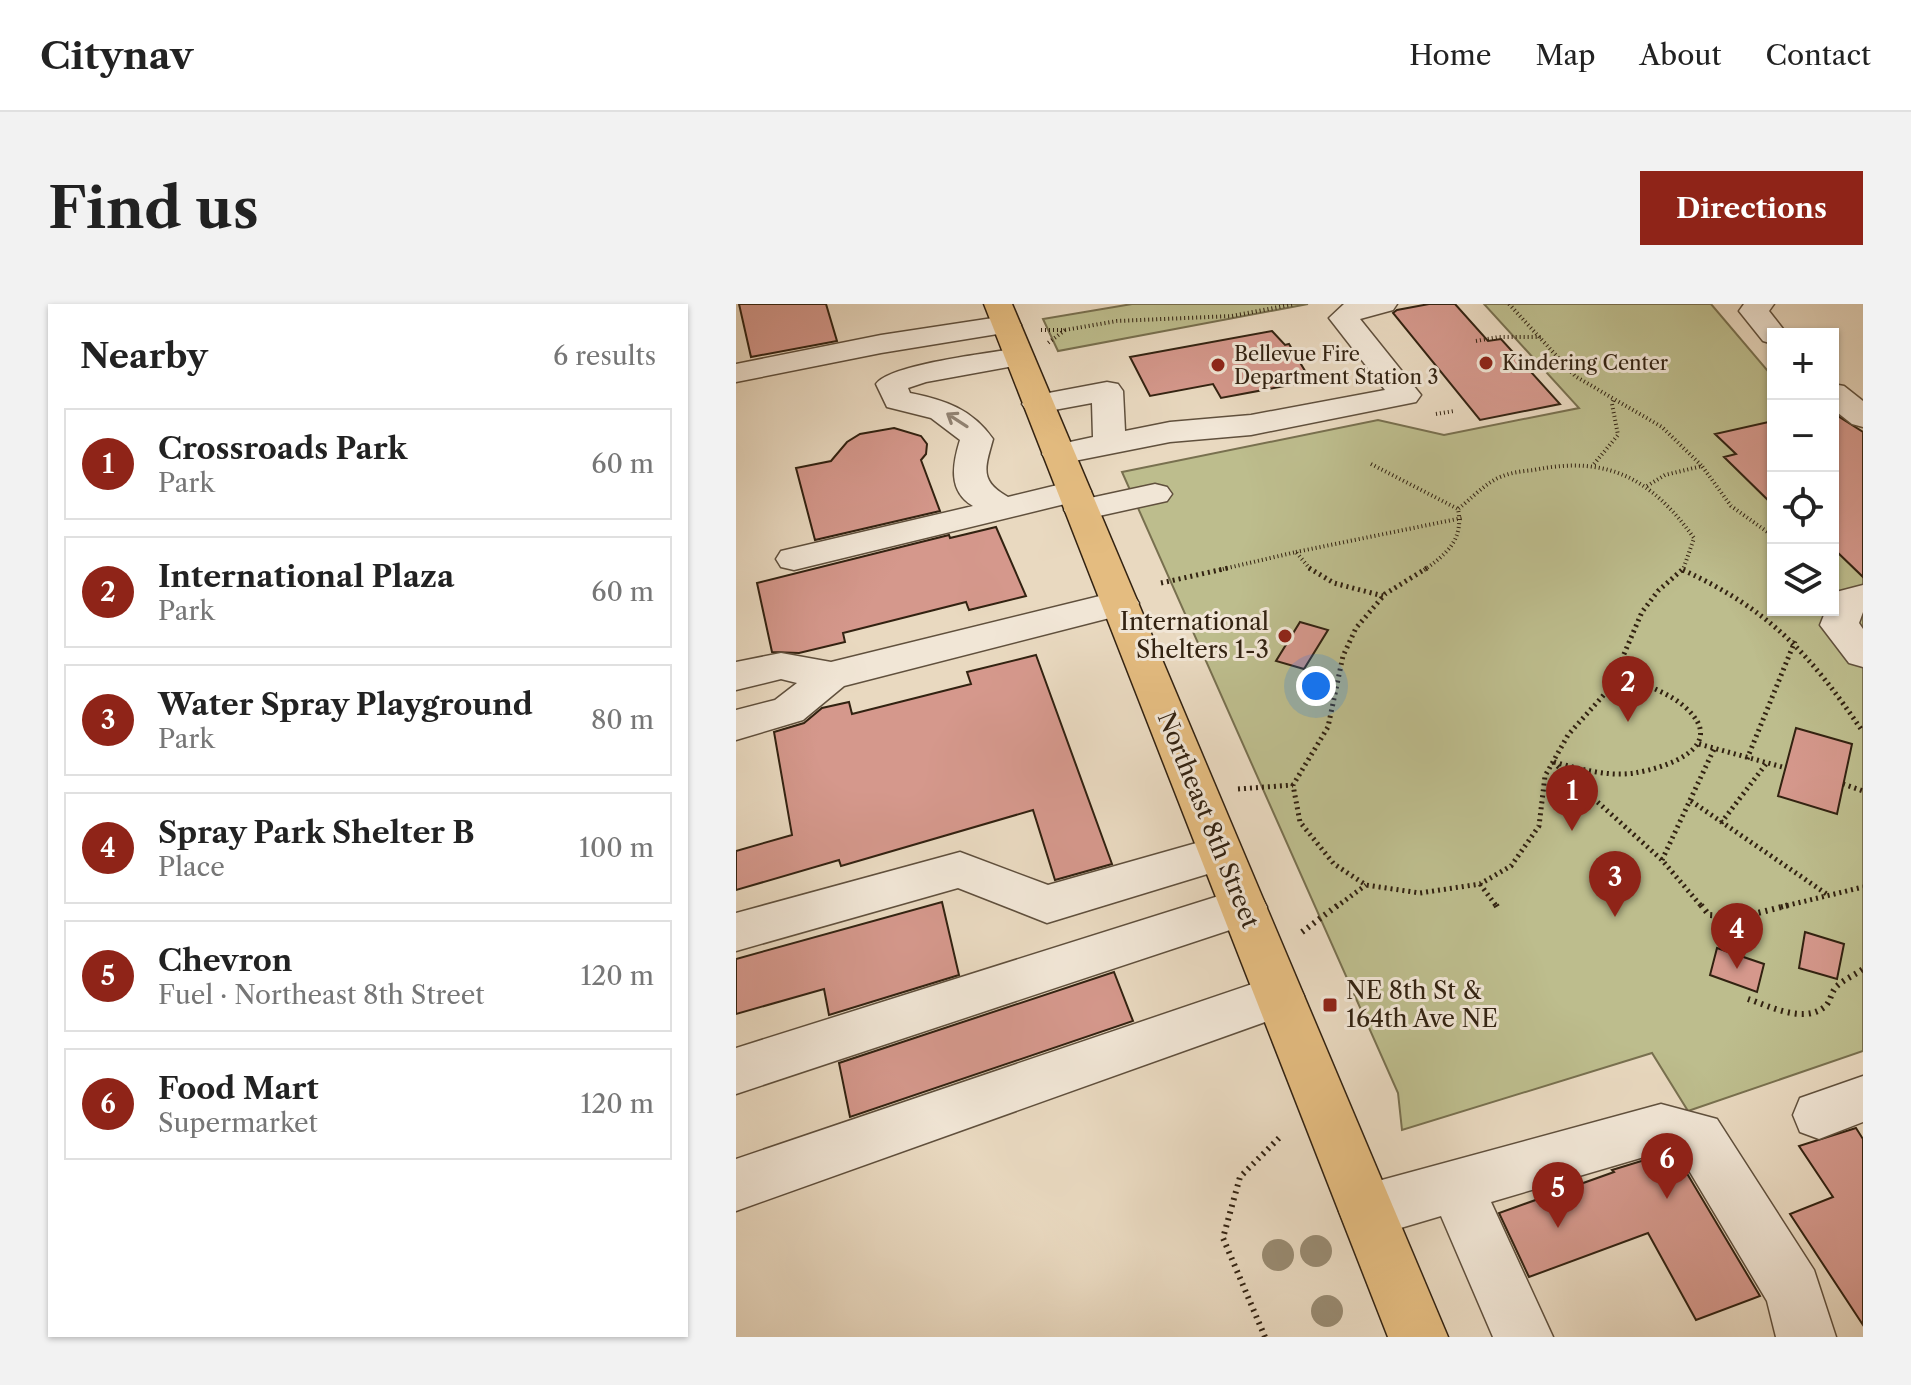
<!DOCTYPE html>
<meta charset="utf-8">
<style>
:root{--surface:#fff;--page:#f2f2f2;--text:#222;--muted:#767676;--line:#e0e0e0;--accent:#8f2418}
body{margin:0;font-family:"Libre Caslon Text",serif;background:var(--page);color:var(--text)}
.controls{position:absolute;right:24px;top:24px;display:grid;overflow:hidden;border-radius:0px;box-shadow:0 2px 6px #0004}
.controls button{width:72px;height:72px;display:grid;place-items:center;padding:0;border:0;border-bottom:2px solid var(--line);background:var(--surface);color:var(--text);font:40px sans-serif}
.you{position:absolute;left:580px;top:382px;width:28px;height:28px;margin:-20px;border:6px solid #fff;border-radius:50%;background:#1a73e8;box-shadow:0 0 0 12px #1a73e833}
.badge{display:grid;place-items:center;width:52px;height:52px;border-radius:50%;background:var(--accent);color:#fff;font-size:26px;font-weight:700}
.pin{position:absolute;translate:-50% -66px;filter:drop-shadow(0 2px 4px #0008)}
.pin::after{content:'';position:absolute;top:42px;width:28px;height:24px;background:inherit;clip-path:polygon(0 0,100% 0,50% 100%)}
.list{margin:0;padding:0;list-style:none}
h2{display:flex;justify-content:space-between;align-items:center;height:104px;margin:0;padding:0 32px;font-size:34px}
h2 small{font-size:26px;font-weight:400;color:var(--muted)}
.list li{display:grid;grid-template-columns:52px 1fr auto;gap:24px;align-items:center;box-sizing:border-box;height:112px;margin:0 16px 16px;padding:0 16px;border:2px solid var(--line);border-radius:0px}
.list b{display:block;font-size:30px;white-space:nowrap}
.list p{margin:0;font-size:26px;white-space:nowrap;color:var(--muted)}
.list em{font-size:26px;font-style:normal;color:var(--muted)}
.icon{flex:none;width:44px;height:44px;fill:none;stroke:currentColor;stroke-width:2;stroke-linecap:round;stroke-linejoin:round}
.map{position:relative;flex:none;width:1127px;height:1033px;overflow:hidden;border-radius:0px}
header{display:flex;align-items:center;gap:48px;box-sizing:border-box;height:112px;padding:0 40px;background:var(--surface);border-bottom:2px solid var(--line)}
header strong{font-size:38px}
nav{display:flex;gap:44px;margin-inline-start:auto;font-size:28px}
.intro{display:flex;align-items:center;justify-content:space-between;box-sizing:border-box;height:192px;padding:0 48px}
h1{margin:0;font-size:56px}
.button{padding:20px 36px;border-radius:0px;background:var(--accent);color:#fff;font-size:28px;font-weight:700}
main{display:flex;gap:48px;padding:0 48px}
aside{flex:1;background:var(--surface);border-radius:0px;box-shadow:0 2px 6px #0004}
.map>svg:first-child{display:block}
</style>
<header>
<strong>Citynav</strong>
<nav><a>Home</a><a>Map</a><a>About</a><a>Contact</a></nav>
</header>
<div class="intro"><h1>Find us</h1><a class="button">Directions</a></div>
<main>
<aside>
<h2>Nearby<small>6 results</small></h2>
<ul class="list">
<li><span class="badge">1</span><div><b>Crossroads Park</b><p>Park</p></div><em>60 m</em></li>
<li><span class="badge">2</span><div><b>International Plaza</b><p>Park</p></div><em>60 m</em></li>
<li><span class="badge">3</span><div><b>Water Spray Playground</b><p>Park</p></div><em>80 m</em></li>
<li><span class="badge">4</span><div><b>Spray Park Shelter B</b><p>Place</p></div><em>100 m</em></li>
<li><span class="badge">5</span><div><b>Chevron</b><p>Fuel · Northeast 8th Street</p></div><em>120 m</em></li>
<li><span class="badge">6</span><div><b>Food Mart</b><p>Supermarket</p></div><em>120 m</em></li>
</ul>
</aside>
<div class="map">
<svg width="1127" height="1033" viewBox="0 0 1127 1033">
<rect width="100%" height="100%" fill="#e9d9c0"/>
<filter id="stains"><feTurbulence type="fractalNoise" baseFrequency=".0025" numOctaves="4"/><feColorMatrix values="0 0 0 0 .2 0 0 0 0 .09 0 0 0 0 .02 0 0 0 .5 -.17"/></filter>
<radialGradient id="worn" r=".72"><stop offset=".6" stop-color="#630" stop-opacity="0"/><stop offset="1" stop-color="#630" stop-opacity=".3"/></radialGradient>
<!-- green -->
<path fill="#bdbd8d" stroke="#78704f" stroke-width="2" d="M396,0h176l-250,47 -15,-32z
M748,0h227l62,73v233h60v-180l30,27v594l-175,60 -36,-58 -250,77 -4,-37 -276,-621 256,-52 66,15 135,-27z"/>
<!-- building -->
<path fill="#d5988c" stroke="#322211" stroke-width="2" d="M3,0h87l11,37 -86,16z
M693,0h26l33,37 13,-2 59,65 -80,16 -87,-107 4,-3z
M536,27l13,14 4,-1 22,37 -90,17 -8,-14 -63,12 -20,-39z
M1097,109l30,19v145l-30,-29z
M1037,117v84l-49,-48 12,-3 -21,-20z
M158,124l27,8 6,8 -1,10 -5,6 19,51 -125,29 -19,-72 35,-7 16,-19 13,-8z
M260,223l30,69 -57,14 -3,-8 -123,31 2,9 -46,11 -27,-1 -15,-69 192,-48 1,3z
M564,318l28,8 -24,39 -28,-8z
M300,351l76,209 -57,16 -22,-70 -192,56 -2,-6 -103,30v-39l56,-16 -18,-103 30,-9 18,-15 27,-6 3,12 119,-30 -4,-12z
M1060,424l56,16 -15,70 -59,-18z
M206,598l17,73 -130,40 -5,-26 -88,25v-55z
M1069,628l39,12 -7,35 -38,-11z
M981,644l47,16 -7,28 -47,-17z
M378,668l19,49 -283,96 -11,-54z
M1120,824l7,11v186l-73,-111 43,-17 -34,-51z
M925,851l18,5 81,136 -64,24 -48,-87 -119,44 -30,-64 115,-41 -2,-2z"/>
<g fill="none" stroke-linecap="round" stroke-linejoin="round">
<!-- minor casing -->
<g stroke="#60503d" stroke-width="3">
<path id="minor" d="M608,0h53l-4,6 -33,9 61,76 -5,7 -165,33 -81,7 -111,22 -12,-3 -5,-7 5,-7 46,-10 -1,-34 -54,10 -11,-2 -5,-7 5,-7 11,-2 69,-13 11,2 5,7 2,40 45,-9 81,-7 134,-25 -56,-72z
M1008,0h30l-5,7 18,23h-14v10l-10,-3 -24,-30z
M270,12l10,3 5,6 -5,6 -135,22 -145,29v-18l145,-29z
M283,44l11,3 4,6 -4,6 -104,19 -18,6 2,5c35,7 62,16 83,46 -8,29 -14,42 15,58l66,-16 12,3 5,7 -10,9 74,-16 12,3 5,7 -5,7 -86,19 -12,-3 -5,-7 5,-7 -275,67 -13,-3 -5,-8 5,-8 192,-45c-26,-15 -20,-43 -13,-66l-29,-22 -44,-11 -11,-23c14,-20 115,-31 143,-36z
M1097,80l11,2 19,15v26l-11,-3 -19,-15z
M1127,281v27l-4,11 4,6v38l-14,-4 -29,-38 6,-15h7l3,-18z
M384,287l13,3 6,9 -6,9 -289,74 -41,34 -67,20v-30l39,-10 22,-17 -16,-4 -45,11v-28l45,-9 50,9z
M485,532l16,5 6,12 -6,12 -190,58 -89,-35 -222,63v-38l224,-61 88,33z
M508,584l16,6 7,13 -7,13 -524,174v-46z
M543,671l17,6 8,15 -8,15 -560,200v-52z
M1127,772v46l-44,17 -19,-7 -7,-17 7,-17z
M925,800l56,15 97,151 22,67h-60l-9,-36 -86,-144 -20,-5 -170,50 62,135h-60l-52,-121 -74,22 -20,-8 -8,-19 8,-19 20,-8z"/>
</g>
<!-- major casing -->
<g stroke="#322211" stroke-width="3">
<path id="major" d="M248,0h28l436,1033h-60z"/>
</g>
<!-- path-far2 -->
<path stroke="#322211" stroke-width="4" stroke-dasharray="1 3" stroke-linecap="butt" d="M773,0l66,72 39,23
M305,26h24l-17,13
M329,26l52,-9 115,-5 63,-12
M740,37l23,-4h42
M700,110l18,-3
M635,160l87,45
M858,160l24,-29 -6,-31 2,-5 48,28 40,39
M911,182l18,-11 37,-9 29,40 42,30
M560,248l166,-34
M483,266l77,-18 15,18
M688,266c23,-16 40,-31 34,-61 13,-10 29,-28 45,-33 10,-4 21,-5 31,-6 73,-15 117,8 160,68l-11,32"/>
<!-- path-far1 -->
<path stroke="#322211" stroke-width="5" stroke-dasharray="2 4" stroke-linecap="butt" d="M573,264l25,15 49,13
M691,264l-42,26 -29,34 -13,28 -15,71 -35,58 7,37 34,42 32,21 54,8 60,-9 31,-18 28,-40 6,-50 23,-41 41,-46 33,-77 16,-21 26,-23
M947,266c87,40 127,84 180,162
M425,279l67,-15
M963,440l87,24
M1011,455l48,-118
M817,458l109,98 40,47
M818,458c26,7 54,15 80,11 32,-5 95,-26 52,-65 -13,-12 -29,-18 -44,-25
M1107,480l20,7
M502,485l55,-4
M955,497l137,94
M985,519l45,-59
M926,556l52,-111
M744,580l17,23
M600,603l30,-22
M1045,603l82,-20"/>
<!-- path -->
<path stroke="#322211" stroke-width="6" stroke-dasharray="2 5" stroke-linecap="butt" d="M760,601l3,5
M965,601l8,10 33,2 47,-12
M566,628l36,-27
M1012,695c21,7 54,24 75,9 8,-5 7,-14 13,-21 7,-7 19,-12 27,-18
M529,1033l-42,-99 17,-61 40,-40"/>
<!-- minor -->
<use href="#minor" fill="#f1e6d6" fill-rule="evenodd"/>
<!-- major -->
<use href="#major" fill="#e4bc80" fill-rule="evenodd"/>
</g>
<!-- trees -->
<g fill="#988a71">
<circle cx="580" cy="947" r="16"/>
<circle cx="542" cy="951" r="16"/>
<circle cx="591" cy="1007" r="16"/>
</g>
<!-- one-way arrows -->
<defs><path id="oneway-shaft" d="M-6 0H5M1.5-3L5.5 0L1.5 3" fill="none" stroke-width="1.6" stroke-linecap="round" stroke-linejoin="round" transform="scale(2)"/></defs>
<use stroke="#928474" href="#oneway-shaft" transform="translate(221 116) rotate(-147)"/>
<!-- markers -->
<g fill="#8f2418" stroke="#f1e6d6" stroke-width="3">
<circle cx="750" cy="59" r="8"/>
<circle cx="482" cy="61" r="8"/>
<circle cx="549" cy="332" r="8"/>
<rect x="586" y="693" width="16" height="16" rx="4"/>
</g>
<g text-anchor="middle" stroke-width="6" stroke-linejoin="round" paint-order="stroke">
<!-- far-poi labels -->
<g font-size="20" fill="#322211" stroke="#f1e6d6" text-anchor="start">
<text x="498" y="57">Bellevue Fire<tspan x="498" dy="23">Department Station 3</tspan></text>
<text x="766" y="66">Kindering Center</text>
</g>
<!-- poi labels -->
<g font-size="24" fill="#322211" stroke="#f1e6d6" text-anchor="end">
<text x="533" y="326">International<tspan x="533" dy="28">Shelters 1-3</tspan></text>
<text x="610" y="695" text-anchor="start">NE 8th St &amp;<tspan x="610" dy="28">164th Ave NE</tspan></text>
</g>
<!-- street labels -->
<g font-size="24" fill="#322211" stroke="#f1e6d6">
<text transform="translate(472 516) rotate(68)" y="8">Northeast 8th Street</text>
</g>
</g>
<rect width="100%" height="100%" filter="url(#stains)"/>
<rect width="100%" height="100%" fill="url(#worn)"/>
</svg>
<div class="controls">
<button>+</button>
<button>−</button>
<button><svg class="icon" aria-label="locate" viewBox="0 0 24 24"><circle cx="12" cy="12" r="6"/><path d="M12 2v4M12 18v4M2 12h4M18 12h4"/></svg></button>
<button><svg class="icon" aria-label="layers" viewBox="0 0 24 24"><path d="M12 4l9 5-9 5-9-5zM3 14l9 5 9-5"/></svg></button>
</div>
<div class="you"></div>
<div class="pin badge" style="left:836px;top:527px">1</div>
<div class="pin badge" style="left:892px;top:418px">2</div>
<div class="pin badge" style="left:879px;top:613px">3</div>
<div class="pin badge" style="left:1001px;top:665px">4</div>
<div class="pin badge" style="left:822px;top:924px">5</div>
<div class="pin badge" style="left:931px;top:895px">6</div>
</div>
</main>
